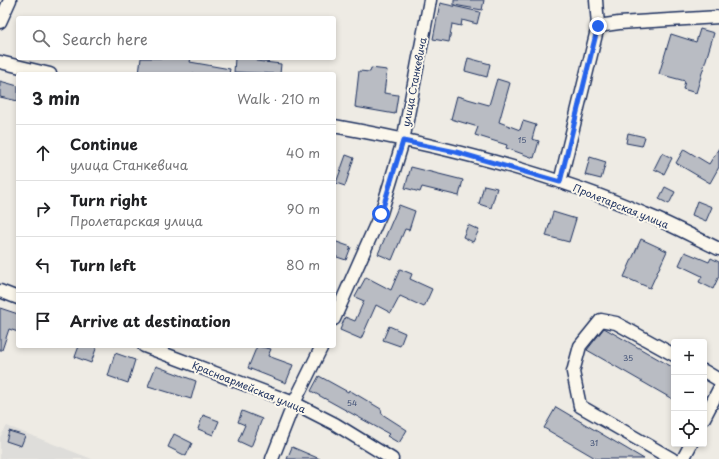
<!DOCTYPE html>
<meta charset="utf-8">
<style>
:root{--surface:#fff;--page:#f6f6f6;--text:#202124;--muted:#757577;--line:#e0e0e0}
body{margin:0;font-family:"Playpen Sans",sans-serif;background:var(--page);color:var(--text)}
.controls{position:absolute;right:12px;bottom:12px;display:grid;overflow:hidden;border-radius:4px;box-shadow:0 2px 6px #0003}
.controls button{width:36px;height:36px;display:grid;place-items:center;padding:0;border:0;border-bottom:1px solid var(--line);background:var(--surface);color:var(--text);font:20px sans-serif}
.stop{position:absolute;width:12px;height:12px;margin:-9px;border:3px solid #2563eb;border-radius:50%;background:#fff}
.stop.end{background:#2563eb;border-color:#fff;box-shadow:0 1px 4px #0008}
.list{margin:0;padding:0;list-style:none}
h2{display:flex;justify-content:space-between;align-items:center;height:52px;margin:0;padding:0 16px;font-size:17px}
h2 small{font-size:13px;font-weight:400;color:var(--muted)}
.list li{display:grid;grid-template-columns:26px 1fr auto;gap:12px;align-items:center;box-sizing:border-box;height:56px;padding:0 16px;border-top:1px solid var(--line)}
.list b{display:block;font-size:15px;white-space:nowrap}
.list p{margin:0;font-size:13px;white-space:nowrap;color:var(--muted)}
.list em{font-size:13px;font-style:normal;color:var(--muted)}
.icon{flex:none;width:22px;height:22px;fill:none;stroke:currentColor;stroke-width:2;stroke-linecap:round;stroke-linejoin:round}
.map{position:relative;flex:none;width:719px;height:459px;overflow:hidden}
.search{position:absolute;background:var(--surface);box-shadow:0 2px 6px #0003;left:16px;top:16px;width:320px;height:44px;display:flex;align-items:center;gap:10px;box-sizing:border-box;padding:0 14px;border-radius:4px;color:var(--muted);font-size:15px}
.panel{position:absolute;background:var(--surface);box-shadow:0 2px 6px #0003;left:16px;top:72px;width:320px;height:276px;border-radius:4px}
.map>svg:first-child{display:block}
</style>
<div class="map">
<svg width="719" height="459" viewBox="0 0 719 459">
<rect width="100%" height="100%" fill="#eeebe4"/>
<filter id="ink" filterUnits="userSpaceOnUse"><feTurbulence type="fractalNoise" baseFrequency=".025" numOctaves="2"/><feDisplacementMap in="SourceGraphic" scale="8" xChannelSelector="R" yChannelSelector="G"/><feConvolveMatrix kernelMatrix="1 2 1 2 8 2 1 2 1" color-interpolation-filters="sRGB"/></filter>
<g filter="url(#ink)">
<!-- built -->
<path fill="#deddda" d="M7,426l85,33h-92v-22z"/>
<!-- building -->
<path fill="#b9bcc3" stroke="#1b2f5e" d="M454,0h30l-2,10 -28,-5z
M440,3l40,9 -3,12 -15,-4 -1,6 -9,-2 -3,18 -16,-3z
M700,29l14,4 -18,60 -13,-4 2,-8 -26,-7 12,-40 25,8z
M141,58h50l-1,4 40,7 -1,5h-90z
M235,58h21v3l25,3 -1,10 -46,-2z
M468,58l22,6 -3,13 -22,-6z
M371,68l16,2 -3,23 14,2 -3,19 -40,-7 4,-36 11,1z
M497,79l13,4 -11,39 21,8 3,-9 13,4 -4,14 7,2 -5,17 -28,-10 1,-3 -32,-10 3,-8 -27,-8 6,-23 32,9z
M0,81l18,5v15l-18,-4z
M628,133l17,4 -3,9 -16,-3z
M719,148v19l-9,16 -34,-20 8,-14 25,15z
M662,153l10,5 -8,16 -10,-5z
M346,155l8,3 -9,28 -9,-3z
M590,157l16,5 -5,17 -16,-4z
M411,167l52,13 -4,16 -37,-9 -2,5 -15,-4z
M484,185l13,3 -6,20 -12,-4z
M665,187l10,5 -6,12 -10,-5z
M697,201l15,6 -6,14 -14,-6z
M399,205l16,6 -6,19 -4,-1 -13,31 -14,-6z
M553,212l23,7 -7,23 -23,-6z
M468,225l11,5 -6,12 -10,-5z
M641,239l26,12 -17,37 -26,-11z
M334,241l17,6 -5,13 -12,-4z
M685,252l24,10 2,-4 8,4v14l-6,13 -14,-7 3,-6 -23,-11z
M400,269l12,5 -2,5 22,10 -8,18 -24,-11 -9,17 -15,-8 -15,34 -21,-9 5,-13 10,4 9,-20 -9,-4 11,-20 25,13z
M0,308l18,6v18l-9,-3 -7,21h-2z
M389,326l16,7 -5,13 -17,-6z
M604,328l70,40v32l-87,-50z
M79,346h18l-6,17 -16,-6z
M257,346l14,3 -3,7 25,9 -7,18 -38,-15z
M115,353l20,7 -7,23 -20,-7z
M156,366l40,15 -5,18 -43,-13z
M319,376l29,16 1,-2 32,19 1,5 25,16 -8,13 -12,-7 2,-2 -78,-43z
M556,407l88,52h-47l-53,-31z
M242,411l20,8 -11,28 -13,-6 7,-16 -7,-3z
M203,415l16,6 -6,14 -15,-6z
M9,431l16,5 -4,10 -15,-5z
M174,434l18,9 -6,13 -18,-9z
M292,447l28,12h-33z"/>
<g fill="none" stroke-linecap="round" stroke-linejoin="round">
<!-- minor casing -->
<g stroke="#1b2f5e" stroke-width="15">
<path id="minor" d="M0,22l10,-22
M598,26l21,-3 100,-6
M0,62l50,12
M334,126c105,19 213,45 311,88 25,10 49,23 74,35
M560,182l38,-156 -2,-26
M0,291l18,7
M334,319l47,-106 22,-72 27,-141
M144,346l150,57 41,21 57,35
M704,371l15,9
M704,418l15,-29
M272,459l22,-56 28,-57
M672,459l-92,-53 -7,-34 7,-26 21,-26 15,3 58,32
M683,459l8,-15"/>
</g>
<!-- minor -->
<use href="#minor" stroke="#fbf7ec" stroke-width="12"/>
</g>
</g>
<g fill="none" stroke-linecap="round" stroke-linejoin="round" filter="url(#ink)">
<!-- route -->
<path stroke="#2563eb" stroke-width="5" d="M381,214l22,-73 53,11 104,30 38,-156"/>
</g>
<g text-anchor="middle" stroke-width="4" stroke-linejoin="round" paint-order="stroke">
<!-- number labels -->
<g font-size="8" fill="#425277">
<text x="522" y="143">15</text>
<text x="628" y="361">35</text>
<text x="352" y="406">54</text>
<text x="594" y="446">31</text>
</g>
<!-- street labels -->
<g font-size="10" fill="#1b2f5e" stroke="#fbf7ec">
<text transform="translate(414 82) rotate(-79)" y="4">улица Станкевича</text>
<text transform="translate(621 206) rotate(22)" y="4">Пролетарская улица</text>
<text transform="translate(249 387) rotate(22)" y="4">Красноармейская улица</text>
</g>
</g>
</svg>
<div class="controls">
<button>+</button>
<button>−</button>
<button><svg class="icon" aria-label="locate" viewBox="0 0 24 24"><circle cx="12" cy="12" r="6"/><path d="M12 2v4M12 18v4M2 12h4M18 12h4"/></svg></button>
</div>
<div class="stop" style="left:381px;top:214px"></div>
<div class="stop end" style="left:598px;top:26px"></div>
<div class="search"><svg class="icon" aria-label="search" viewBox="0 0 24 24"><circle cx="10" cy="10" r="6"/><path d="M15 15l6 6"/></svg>Search here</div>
<section class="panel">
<h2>3 min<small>Walk · 210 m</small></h2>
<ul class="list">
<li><svg class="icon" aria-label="ahead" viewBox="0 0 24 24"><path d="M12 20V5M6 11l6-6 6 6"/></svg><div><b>Continue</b><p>улица Станкевича</p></div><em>40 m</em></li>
<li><svg class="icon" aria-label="right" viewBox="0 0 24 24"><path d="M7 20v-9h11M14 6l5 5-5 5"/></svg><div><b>Turn right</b><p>Пролетарская улица</p></div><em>90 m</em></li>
<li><svg class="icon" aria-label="left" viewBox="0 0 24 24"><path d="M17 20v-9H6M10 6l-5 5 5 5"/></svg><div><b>Turn left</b></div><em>80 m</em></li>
<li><svg class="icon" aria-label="arrive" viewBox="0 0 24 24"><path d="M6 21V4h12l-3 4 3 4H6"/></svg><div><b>Arrive at destination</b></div></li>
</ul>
</section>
</div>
